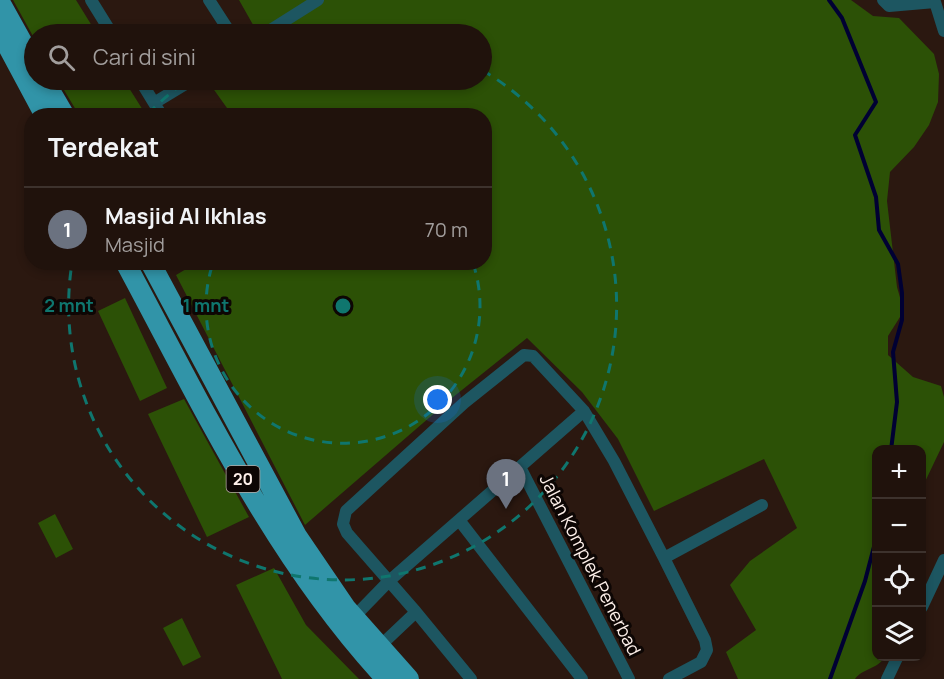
<!DOCTYPE html>
<html lang="id">
<meta charset="utf-8">
<style>
:root{--surface:#20120c;--page:#281b15;--text:#f1f3f6;--muted:#a29e9d;--line:#3d322d;--accent:#2563eb}
body{margin:0;font-family:Manrope,sans-serif;background:var(--page);color:var(--text)}
.controls{position:absolute;right:18px;bottom:18px;display:grid;overflow:hidden;border-radius:12px;box-shadow:0 3px 9px #0003}
.controls button{width:54px;height:54px;display:grid;place-items:center;padding:0;border:0;border-bottom:2px solid var(--line);background:var(--surface);color:var(--text);font:30px sans-serif}
.you{position:absolute;left:438px;top:400px;width:21px;height:21px;margin:-15px;border:4px solid #fff;border-radius:50%;background:#1a73e8;box-shadow:0 0 0 9px #1a73e833}
.badge{display:grid;place-items:center;width:39px;height:39px;border-radius:50%;background:var(--accent);color:#fff;font-size:20px;font-weight:700}
.pin{position:absolute;translate:-50% -50px;filter:drop-shadow(0 2px 3px #0008)}
.pin::after{content:'';position:absolute;top:32px;width:21px;height:18px;background:inherit;clip-path:polygon(0 0,100% 0,50% 100%)}
.list{margin:0;padding:0;list-style:none}
h2{display:flex;justify-content:space-between;align-items:center;height:78px;margin:0;padding:0 24px;font-size:26px}
h2 small{font-size:20px;font-weight:400;color:var(--muted)}
.list li{display:grid;grid-template-columns:39px 1fr auto;gap:18px;align-items:center;box-sizing:border-box;height:84px;padding:0 24px;border-top:2px solid var(--line)}
.list b{display:block;font-size:22px;white-space:nowrap}
.list p{margin:0;font-size:20px;white-space:nowrap;color:var(--muted)}
.list em{font-size:20px;font-style:normal;color:var(--muted)}
.icon{flex:none;width:33px;height:33px;fill:none;stroke:currentColor;stroke-width:2;stroke-linecap:round;stroke-linejoin:round}
.map{position:relative;flex:none;width:944px;height:679px;overflow:hidden}
.search{position:absolute;background:var(--surface);box-shadow:0 3px 9px #0003;left:24px;top:24px;width:468px;height:66px;display:flex;align-items:center;gap:15px;box-sizing:border-box;padding:0 21px;border-radius:33px;color:var(--muted);font-size:22px}
.panel{position:absolute;background:var(--surface);box-shadow:0 3px 9px #0003;left:24px;top:108px;width:468px;height:162px;border-radius:24px}
.map>svg:first-child{display:block}
</style>
<div class="map">
<svg width="944" height="679" viewBox="0 0 944 679">
<rect width="100%" height="100%" fill="#2b1810"/>
<!-- green -->
<path fill="#2c5106" d="M13,0h63l21,34h-63v4z
M239,0h612l22,16 26,2 35,36 5,20 -1,28 -9,23 -15,22 -24,25 -3,29 10,86 4,14 -1,16 -12,19v19l25,22 28,9 3,11v45l-22,46v-38h-46v206l9,1c-9,13 -22,11 -30,22h-117l-12,-27 30,-22 -26,-45 20,-24 47,-33 -33,-69 -110,52 -36,-72 -36,-47 -55,-54 -75,60 -147,127 -129,-250 22,-13h286v-146l-252,-1 -20,-28 13,-7h257v-46h-227l1,-4z
M58,80h66l22,35h-67z
M125,298l42,90 -27,13 -42,-90z
M184,399l65,118 -42,20 -59,-123z
M55,514l18,35 -17,9 -18,-35z
M274,568l32,57 53,54h-77l-46,-94z
M182,618l19,39 -18,9 -20,-38z"/>
<g fill="none" stroke-linecap="round" stroke-linejoin="round">
<!-- stream -->
<path stroke="#003" stroke-width="4" d="M829,0l13,18 34,84 -21,33 21,62 3,33 19,34 4,29v27l-9,32 4,50 -6,48
M830,679l35,-98 11,-42"/>
<!-- minor -->
<path stroke="#1d5661" stroke-width="12" d="M91,0l21,34
M209,0l22,34
M883,0l6,6 46,-4 9,29
M264,34l54,-34
M140,80l22,36
M154,103l38,-23
M520,467l109,212
M459,520l123,159
M664,558l41,82 2,10 -6,12 -32,17
M922,607l22,-47
M416,612l55,67
M354,617l35,-36 195,-170 30,50 50,97 98,-53
M380,646l36,-34 -69,-79 -4,-9 3,-13 118,-108 60,-48 9,1 51,55
M887,679l11,-23"/>
<!-- trunk -->
<path stroke="#3194a8" stroke-width="20" d="M0,2l34,61
M0,32l45,84
M44,80l21,36
M125,262c78,145 149,296 261,417
M150,262l147,274 49,72 63,71"/>
</g>
<!-- distance rings -->
<g fill="none" stroke="#0f766e" stroke-width="3" stroke-dasharray="10 8">
<path d="M473 263A137 137 0 1 1 213 263"/>
<path d="M148 114A274 274 0 0 1 188 80M307 34A274 274 0 0 1 379 34M482 70A274 274 0 1 1 72 263"/>
</g>
<g text-anchor="middle" stroke-width="6" stroke-linejoin="round" paint-order="stroke">
<!-- shield labels -->
<rect fill="#0d0604" stroke="#b6aaa5" stroke-width="1.5" x="226.5" y="466" width="33" height="26" rx="4.5"/>
<g font-size="16" font-weight="bold" fill="#fef0ea">
<text x="243" y="485">20</text>
</g>
<!-- street labels -->
<g font-size="18" fill="#fef0ea" stroke="#0d0604">
<text transform="translate(590 565) rotate(63)" y="6">Jalan Komplek Penerbad</text>
</g>
</g>
<circle cx="343" cy="306" r="9" fill="#0f766e" stroke="#0d0604" stroke-width="3"/>
<g font-size="18" text-anchor="middle" font-weight="bold" fill="#0f766e" stroke="#0d0604" stroke-width="6" stroke-linejoin="round" paint-order="stroke">
<text x="206" y="312">1 mnt</text>
<text x="69" y="312">2 mnt</text>
</g>
</svg>
<div class="controls">
<button>+</button>
<button>−</button>
<button><svg class="icon" aria-label="locate" viewBox="0 0 24 24"><circle cx="12" cy="12" r="6"/><path d="M12 2v4M12 18v4M2 12h4M18 12h4"/></svg></button>
<button><svg class="icon" aria-label="layers" viewBox="0 0 24 24"><path d="M12 4l9 5-9 5-9-5zM3 14l9 5 9-5"/></svg></button>
</div>
<div class="you"></div>
<div class="pin badge" style="left:506px;top:509px;background:#6b7280">1</div>
<div class="search"><svg class="icon" aria-label="search" viewBox="0 0 24 24"><circle cx="10" cy="10" r="6"/><path d="M15 15l6 6"/></svg>Cari di sini</div>
<section class="panel">
<h2>Terdekat<small></small></h2>
<ul class="list">
<li><span class="badge" style="background:#6b7280">1</span><div><b>Masjid Al Ikhlas</b><p>Masjid</p></div><em>70 m</em></li>
</ul>
</section>
</div>
